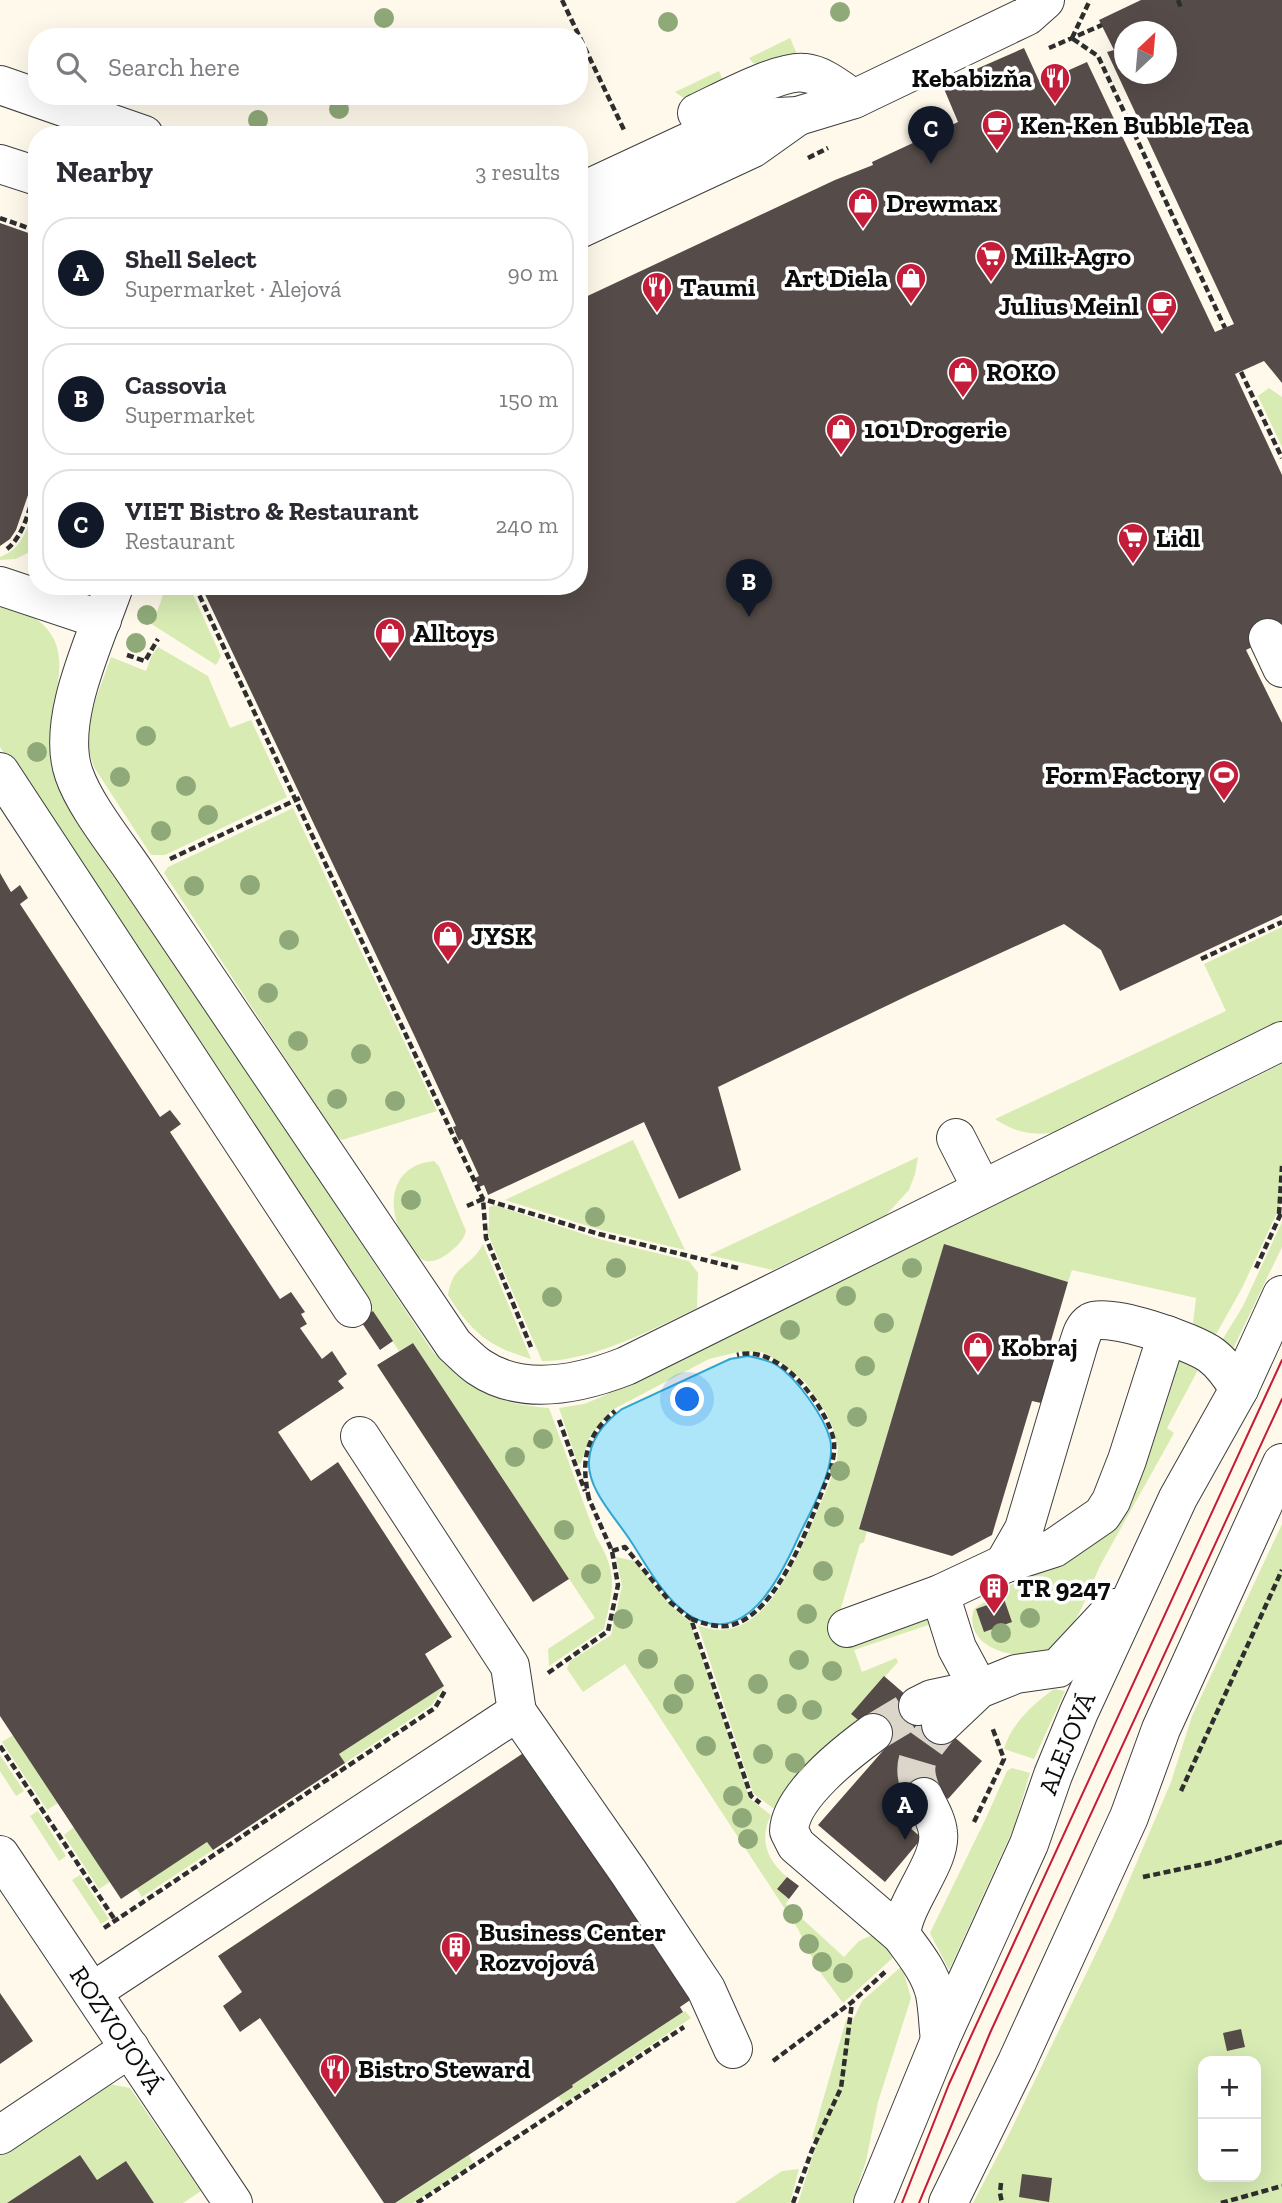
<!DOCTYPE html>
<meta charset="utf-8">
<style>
:root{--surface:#fff;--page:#f2f2f3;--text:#2b2b33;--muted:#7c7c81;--line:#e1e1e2;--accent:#111827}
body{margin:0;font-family:"Zilla Slab",serif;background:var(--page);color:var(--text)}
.controls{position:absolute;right:21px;bottom:21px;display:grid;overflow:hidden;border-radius:14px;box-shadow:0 7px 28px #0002}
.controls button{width:63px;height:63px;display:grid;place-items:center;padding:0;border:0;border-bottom:2px solid var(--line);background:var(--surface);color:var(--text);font:35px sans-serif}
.compass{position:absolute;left:1114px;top:21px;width:63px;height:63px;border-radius:50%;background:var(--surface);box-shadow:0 7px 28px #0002;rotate:26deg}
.you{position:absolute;left:688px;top:1400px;width:24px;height:24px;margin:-18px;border:5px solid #fff;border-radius:50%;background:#1a73e8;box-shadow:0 0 0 10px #1a73e833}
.badge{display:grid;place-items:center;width:46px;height:46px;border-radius:50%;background:var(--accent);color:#fff;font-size:23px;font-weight:700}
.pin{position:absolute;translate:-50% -58px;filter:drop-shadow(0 2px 4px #0008)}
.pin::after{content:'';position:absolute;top:37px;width:24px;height:21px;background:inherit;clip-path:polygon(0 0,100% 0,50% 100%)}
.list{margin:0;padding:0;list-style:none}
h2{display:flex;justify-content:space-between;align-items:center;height:91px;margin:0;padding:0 28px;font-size:30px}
h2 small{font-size:23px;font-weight:400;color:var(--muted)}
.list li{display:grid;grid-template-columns:46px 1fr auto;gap:21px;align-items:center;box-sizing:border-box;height:112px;margin:0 14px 14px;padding:0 14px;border:2px solid var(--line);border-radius:28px}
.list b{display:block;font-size:26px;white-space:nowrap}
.list p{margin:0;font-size:23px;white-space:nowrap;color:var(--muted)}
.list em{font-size:23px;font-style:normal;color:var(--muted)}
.icon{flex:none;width:38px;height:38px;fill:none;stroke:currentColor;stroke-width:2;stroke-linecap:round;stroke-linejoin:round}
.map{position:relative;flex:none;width:1282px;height:2203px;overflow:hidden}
.search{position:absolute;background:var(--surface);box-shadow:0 7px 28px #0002;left:28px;top:28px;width:560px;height:77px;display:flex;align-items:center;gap:18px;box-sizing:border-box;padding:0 24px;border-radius:28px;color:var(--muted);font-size:26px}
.panel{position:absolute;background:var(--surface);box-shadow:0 7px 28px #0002;left:28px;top:126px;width:560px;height:469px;border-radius:28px}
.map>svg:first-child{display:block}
</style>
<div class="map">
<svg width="1282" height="2203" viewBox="0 0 1282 2203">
<rect width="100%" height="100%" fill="#fff9eb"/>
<!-- green -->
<path fill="#d7ebb3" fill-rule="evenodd" d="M790,38l7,16 -27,12 -17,-3 -4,-5z
M719,71l7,16 -38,14 -13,-9z
M1269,388l13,9v50l-24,-51z
M37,500v48l-21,11 -16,1v-3c25,-9 29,-35 37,-57z
M166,586h23l32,70 -5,9 -77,-49 3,-9 15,5z
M0,604c10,3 22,6 31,12 40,23 28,62 21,98 -4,24 -3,49 5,71l376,567c37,38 63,52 116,56l47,129c23,37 17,52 8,92l-55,37 -1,-17 47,-31 -182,-275 -14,8 -399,-604z
M158,647l50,29 22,52 21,-8 36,77 -122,58h-14l-57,-88 -7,-22 3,-30 21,-58 35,14 6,-16z
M293,808l144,303 -95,29 -6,-4 -172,-263 4,-6z
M1282,927v94l-224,111c-25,4 -42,1 -63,-13l231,-108 -22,-47z
M1282,1064v138l-40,86 -28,50 -21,-15 3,-25 -124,-28 -4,12 -124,-37 -85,283 8,3 -3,11 -4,2 -26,87 85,-14 15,6 -80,27 8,22 34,-14 2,4 -46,51 6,7 -84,89 -21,-16 -55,-168c62,26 96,-61 115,-104 8,-20 18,-39 24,-60l1,-14 -5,-19 -7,-16 -21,-30 -26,-21 -17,-9 -20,-1 -33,8 -97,51 -22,26 -9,27 -3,1 -19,-56 25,-4 17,-7z
M633,1140l52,110 -84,-20 -96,-30z
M918,1157l-3,17 -6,16 -23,25 -113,55 -64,-15z
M434,1161l5,5 27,65c-3,11 -11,17 -20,24 -7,4 -12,7 -20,6 -10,-3 -13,-11 -19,-18 -22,-31 -19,-78 27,-82z
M494,1205l105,34 90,22 9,12 -1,35c-46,22 -104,53 -155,53l-55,-129 2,-6v-19z
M1282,1222v25l-52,108 -9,-13 22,-36z
M483,1244l48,115c-42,-12 -60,-27 -83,-64 5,-32 22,-26 35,-51z
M1187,1358l12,10 -32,60 7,5c-24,44 -49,87 -73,131 -13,26 -21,58 -43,79 -25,25 -98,9 -84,-34l30,-21 53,-25 121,-203z
M1282,1524v679h-309l35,-67 105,-218 58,-136 21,-66zM1203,2061h53v116h-53z
M616,1557l18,4 37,45 19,16 60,177 21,16c-12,24 -5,44 16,62l-10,12 12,10 -3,5 58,53 15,-16 13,-6 24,20 -53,48 -26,-35 -19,-39 -173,-265 -42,28 -16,-23 3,-8 41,-26 11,-49z
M444,1686l-12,19 -87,58 -6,-9z
M1054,1689l11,2 -31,68 -30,-10c7,-25 29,-45 50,-60z
M13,1735l45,68 -11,7 -45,-68z
M0,1755l24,36 -8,5 -16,-25z
M1012,1768l18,5 -16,54 -65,143 -19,-37 56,-115 21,-47z
M38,1811l28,45 -7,5 -29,-45z
M74,1827l36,55 -11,7 -35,-54z
M207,1842l6,8 -71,47 -6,-9z
M80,1875l29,44 -8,5 -29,-44z
M902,1966l9,32 -33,104 -12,59 -14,42h-54l19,-61 -5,-4 34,-118 6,2 10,-21z
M685,2011l6,7 -128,86 -5,-8 15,-9 -1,-2z
M109,2084l21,4 71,103 -18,12h-29l-28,-42 -29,19 -17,-25 -73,48h-7v-47z
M469,2155l4,8 -60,40h-18z
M799,2169l-9,34h-55l47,-32z"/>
<!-- water -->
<path fill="#ade6f9" stroke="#30a6d4" stroke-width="2" d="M748,1356c10,2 21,4 30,10 19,13 46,50 52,73 7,29 -20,72 -32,99 -18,40 -53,112 -109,77 -26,-17 -43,-51 -59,-75 -15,-23 -43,-51 -41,-79 1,-22 17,-40 33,-52l108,-50z"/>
<!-- building -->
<path fill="#554b48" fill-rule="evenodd" d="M1141,0h141v383l-18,-22 -29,13 47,101v157l-36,18 36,73v192l-162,76 -19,-41 -37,-26 -155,71 -191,92 23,83 -62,29 -35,-77 -156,73 -4,-10 -5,2 -4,-9 4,-2 -17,-37 -3,2 -6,-14 3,-1 -41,-89 -214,-451h378v-286l256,-120 38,-15 -1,-3 86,-40 -16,-38 82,-36 16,35 47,-21 128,270 19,-8 -127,-272 7,-2 -15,-30zM1124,32h42v42h-42z
M0,223l37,13v233l-21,61 -6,9 -10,7z
M0,873l11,19 9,-7 8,13 -8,6 140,213 10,-7 11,14 -11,8 110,167 11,-7 14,20 -4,2 6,10 -7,4 22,31 10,-8 15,23 -9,7 6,7 -66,44 33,49 27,-19 114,175 -27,17 19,32 -105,68 6,9 -132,87 -6,-8 -86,57 -121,-183z
M944,1244l124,38 -18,62 9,3 -18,56 -9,-2 -40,134 -40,21 -93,-27z
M373,1311l20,30 -13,9 -20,-30z
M413,1343l156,236 -36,23 -156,-237z
M1004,1599l8,23 -28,10 -8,-23z
M884,1676l98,85 -34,38 -15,-12 -30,35 19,16 -37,44 -67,-57 70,-80 -37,-31z
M528,1750l168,246 -16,11 3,5 -111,73 1,2 -178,116h-11l-124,-185 -20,14 -17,-26 19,-14 -24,-36z
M787,1877l12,9 -10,13 -12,-10z
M0,1993l33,48 -33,23z
M1241,2029l4,18 -18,4 -4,-18z
M80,2155l17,25 29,-19 28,42h-147z
M1022,2174l30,4 -3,24 -30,-5z"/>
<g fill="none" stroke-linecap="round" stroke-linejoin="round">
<!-- minor-tunnel -->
<path stroke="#dbd5ca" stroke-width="38" stroke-dasharray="38 19" stroke-linecap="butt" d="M873,1733l45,-27
M924,1797c-17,-34 -4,-45 17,-72"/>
<!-- minor casing -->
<g stroke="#3f3f3f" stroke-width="40">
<g id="minor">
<path d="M0,85l144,50"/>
<path d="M697,113c24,-11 84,-44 108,-40 18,2 34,16 49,26"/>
<path d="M0,164l37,12"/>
<path d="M579,193l159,-74 60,-3 56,-17 173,-83 18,-16"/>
<path d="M579,229l174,-81 45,-32"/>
<path d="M0,586l102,34"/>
<path d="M114,586c-18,53 -59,134 -40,188 11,32 43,71 63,101l317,470c8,7 16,16 25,22 44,30 101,17 147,-1l656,-325"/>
<path d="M1268,638l14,30"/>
<path d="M0,772l352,536"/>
<path d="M956,1138l26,51"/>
<path d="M1004,1564l20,-35 54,-183c3,-9 5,-19 13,-24 17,-10 103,20 120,33 12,9 20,21 28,34"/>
<path d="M847,1628l93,-34 64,-30 50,-16 48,-33 9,-14 16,-41 40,-125"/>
<path d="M918,1706l14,-7 47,-10 -22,-41 -17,-54"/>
<path d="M517,1712l112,161 77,116 27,60"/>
<path d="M941,1725l38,-36 37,-15 42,-6 56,-60"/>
<path d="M873,1733c-26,19 -83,63 -84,98l7,14 105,90"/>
<path d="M924,1797c5,11 13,23 14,36 4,28 -34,68 -37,102 13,18 29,37 34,59 3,15 3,31 5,46"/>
<path id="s1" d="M0,1855l233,348"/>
<path d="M92,1992l425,-280 -7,-46 -150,-230"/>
<path d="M0,2135l130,-87"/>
<path id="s2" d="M873,2203l67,-163 89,-196 24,-69 26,-63 99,-214 61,-109 43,-94"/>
<path d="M948,2203l69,-141 112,-245 32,-88 121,-266"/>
</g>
</g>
<!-- path -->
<path stroke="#2e2e2e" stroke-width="4.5" stroke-dasharray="7 3.5" stroke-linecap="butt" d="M562,0l63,132
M1178,0l3,8
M1072,38l18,-38
M1073,39l25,17 127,272
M1049,48l53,-23
M808,158l20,-10
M0,218l37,13
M1241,372l41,86
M7,549c18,-14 23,-44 30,-65
M195,586l288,613 116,35 139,34
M127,655l18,6 13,-22
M170,859l132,-62
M1201,959l81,-37
M467,1206l16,-7 3,39 45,109
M1279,1214l3,-48
M1256,1268l26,-57
M559,1420l26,71
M589,1499c-8,-37 -5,-62 26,-88
M612,1551l13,-4 46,56 20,16 60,177 9,7
M691,1619c12,4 23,8 36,7 53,-8 86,-114 104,-157 2,-10 5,-22 2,-32 -10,-35 -55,-94 -96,-82
M548,1673l60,-42 10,-46 -6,-34 -23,-52
M0,1746l115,174
M1181,1791l101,-221
M974,1822l30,-63 -12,-32
M1143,1877l71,-15 68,-20
M104,1928l331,-220 11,-19
M773,2061l79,-59 33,-30
M1001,2183l-1,10 2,10
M417,2203l267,-176
M793,2203l19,-53 29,-62 11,-85
M1221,2203l61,-17"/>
<!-- minor -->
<use href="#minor" stroke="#fff" stroke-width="38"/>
<!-- tram -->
<path stroke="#c31d39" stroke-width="2" d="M902,2203l47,-119 333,-724
M919,2203l71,-170 292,-634"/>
</g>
<!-- trees -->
<g fill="#8fa978">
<circle cx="840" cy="12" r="10"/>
<circle cx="384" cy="18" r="10"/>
<circle cx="668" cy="22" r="10"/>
<circle cx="339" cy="109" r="10"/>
<circle cx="258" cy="120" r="10"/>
<circle cx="147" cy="615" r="10"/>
<circle cx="136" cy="643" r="10"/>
<circle cx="146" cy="736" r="10"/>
<circle cx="37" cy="752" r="10"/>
<circle cx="120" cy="777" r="10"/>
<circle cx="186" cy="786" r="10"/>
<circle cx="208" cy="815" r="10"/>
<circle cx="161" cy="831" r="10"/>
<circle cx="250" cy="885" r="10"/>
<circle cx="194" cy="886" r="10"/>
<circle cx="289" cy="940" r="10"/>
<circle cx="268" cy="993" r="10"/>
<circle cx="298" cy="1041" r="10"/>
<circle cx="361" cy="1054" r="10"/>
<circle cx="337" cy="1099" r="10"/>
<circle cx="395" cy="1101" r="10"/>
<circle cx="411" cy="1200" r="10"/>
<circle cx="595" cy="1217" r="10"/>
<circle cx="616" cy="1268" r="10"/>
<circle cx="912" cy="1268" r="10"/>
<circle cx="846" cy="1296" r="10"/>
<circle cx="552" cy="1297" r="10"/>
<circle cx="884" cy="1323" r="10"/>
<circle cx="790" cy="1330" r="10"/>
<circle cx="865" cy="1366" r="10"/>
<circle cx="857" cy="1417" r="10"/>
<circle cx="543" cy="1439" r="10"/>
<circle cx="515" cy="1457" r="10"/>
<circle cx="840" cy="1471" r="10"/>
<circle cx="834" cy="1517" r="10"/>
<circle cx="564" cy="1530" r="10"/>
<circle cx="823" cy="1571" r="10"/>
<circle cx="591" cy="1574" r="10"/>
<circle cx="807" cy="1614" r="10"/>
<circle cx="1030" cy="1618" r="10"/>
<circle cx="623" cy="1619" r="10"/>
<circle cx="1001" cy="1633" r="10"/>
<circle cx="648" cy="1659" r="10"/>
<circle cx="799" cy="1660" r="10"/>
<circle cx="832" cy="1671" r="10"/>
<circle cx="684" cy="1684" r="10"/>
<circle cx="758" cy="1684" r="10"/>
<circle cx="673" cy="1704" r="10"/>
<circle cx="787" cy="1704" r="10"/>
<circle cx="812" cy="1710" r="10"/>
<circle cx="706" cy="1746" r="10"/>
<circle cx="763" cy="1754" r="10"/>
<circle cx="795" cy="1763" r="10"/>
<circle cx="733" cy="1796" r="10"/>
<circle cx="742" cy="1818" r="10"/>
<circle cx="748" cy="1839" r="10"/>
<circle cx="793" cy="1914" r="10"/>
<circle cx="809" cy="1944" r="10"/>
<circle cx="822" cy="1962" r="10"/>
<circle cx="843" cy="1973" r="10"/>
</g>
<!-- icons -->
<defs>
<g id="restaurant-pin" transform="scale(1.575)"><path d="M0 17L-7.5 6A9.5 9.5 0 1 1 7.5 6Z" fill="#c31d39" stroke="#fff"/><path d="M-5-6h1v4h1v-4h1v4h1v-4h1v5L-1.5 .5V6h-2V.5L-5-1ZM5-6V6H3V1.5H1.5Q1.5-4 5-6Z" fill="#fff"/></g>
<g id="cafe-pin" transform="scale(1.575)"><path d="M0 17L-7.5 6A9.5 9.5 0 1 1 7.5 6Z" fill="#c31d39" stroke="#fff"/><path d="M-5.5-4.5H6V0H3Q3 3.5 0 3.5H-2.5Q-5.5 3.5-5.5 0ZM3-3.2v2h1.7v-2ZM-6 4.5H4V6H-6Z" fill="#fff"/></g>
<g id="shop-pin" transform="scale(1.575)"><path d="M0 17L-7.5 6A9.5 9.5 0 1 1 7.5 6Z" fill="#c31d39" stroke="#fff"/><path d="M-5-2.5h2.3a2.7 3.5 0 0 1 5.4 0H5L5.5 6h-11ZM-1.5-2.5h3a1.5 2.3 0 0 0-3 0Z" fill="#fff"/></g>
<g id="supermarket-pin" transform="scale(1.575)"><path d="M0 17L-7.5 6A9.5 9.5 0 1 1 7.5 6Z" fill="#c31d39" stroke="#fff"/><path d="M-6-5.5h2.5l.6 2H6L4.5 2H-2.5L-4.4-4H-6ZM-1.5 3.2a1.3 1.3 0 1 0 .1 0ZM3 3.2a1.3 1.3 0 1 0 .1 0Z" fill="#fff"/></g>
<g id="stadium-pin" transform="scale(1.575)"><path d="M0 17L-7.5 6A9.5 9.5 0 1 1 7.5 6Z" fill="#c31d39" stroke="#fff"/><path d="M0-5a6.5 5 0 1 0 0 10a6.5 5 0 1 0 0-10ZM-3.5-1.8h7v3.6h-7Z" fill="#fff"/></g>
<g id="building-pin" transform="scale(1.575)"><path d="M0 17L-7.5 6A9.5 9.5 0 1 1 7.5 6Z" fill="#c31d39" stroke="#fff"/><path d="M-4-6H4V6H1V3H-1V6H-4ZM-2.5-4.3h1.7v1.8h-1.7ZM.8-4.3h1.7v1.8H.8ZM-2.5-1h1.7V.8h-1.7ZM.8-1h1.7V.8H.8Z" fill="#fff"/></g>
</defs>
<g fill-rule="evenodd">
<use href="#restaurant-pin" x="1055" y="78"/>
<use href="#cafe-pin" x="997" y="125"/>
<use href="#shop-pin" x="863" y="203"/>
<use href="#supermarket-pin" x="991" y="256"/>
<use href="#shop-pin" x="911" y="278"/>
<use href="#restaurant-pin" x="657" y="287"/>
<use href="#cafe-pin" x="1162" y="306"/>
<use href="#shop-pin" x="963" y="372"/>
<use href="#shop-pin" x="841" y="429"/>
<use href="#supermarket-pin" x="1133" y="538"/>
<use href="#shop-pin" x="390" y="633"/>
<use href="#stadium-pin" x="1224" y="775"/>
<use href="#shop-pin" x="448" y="936"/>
<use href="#shop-pin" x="978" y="1347"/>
<use href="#building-pin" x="994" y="1588"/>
<use href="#building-pin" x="456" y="1947"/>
<use href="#restaurant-pin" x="335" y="2069"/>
</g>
<g text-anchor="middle" stroke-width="7" stroke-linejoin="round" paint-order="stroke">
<!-- poi labels -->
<g font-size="26" font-weight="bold" fill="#0c0c0c" stroke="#fff" text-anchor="start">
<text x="1032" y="87" text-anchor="end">Kebabizňa</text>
<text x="1020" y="134">Ken-Ken Bubble Tea</text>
<text x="886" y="212">Drewmax</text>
<text x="1014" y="265">Milk-Agro</text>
<text x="888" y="287" text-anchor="end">Art Diela</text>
<text x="680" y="296">Taumi</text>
<text x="1139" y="315" text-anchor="end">Julius Meinl</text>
<text x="986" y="381">ROKO</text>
<text x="864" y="438">101 Drogerie</text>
<text x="1156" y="547">Lidl</text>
<text x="413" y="642">Alltoys</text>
<text x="1201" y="784" text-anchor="end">Form Factory</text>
<text x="471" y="945">JYSK</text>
<text x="1001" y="1356">Kobraj</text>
<text x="1017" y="1597">TR 9247</text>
<text x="479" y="1941">Business Center<tspan x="479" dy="30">Rozvojová</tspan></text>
<text x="358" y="2078">Bistro Steward</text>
</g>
<!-- street labels -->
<g font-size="26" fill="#0c0c0c" stroke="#fff">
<text dy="9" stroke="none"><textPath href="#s2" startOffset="499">ALEJOVÁ</textPath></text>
<text dy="9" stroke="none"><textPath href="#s1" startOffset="210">ROZVOJOVÁ</textPath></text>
</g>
</g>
</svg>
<div class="controls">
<button>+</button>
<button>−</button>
</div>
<svg class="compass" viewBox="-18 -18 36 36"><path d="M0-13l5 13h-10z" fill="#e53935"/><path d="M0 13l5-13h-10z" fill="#7c7c81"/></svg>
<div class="you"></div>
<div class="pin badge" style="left:905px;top:1840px">A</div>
<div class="pin badge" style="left:749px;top:617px">B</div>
<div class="pin badge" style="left:931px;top:164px">C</div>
<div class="search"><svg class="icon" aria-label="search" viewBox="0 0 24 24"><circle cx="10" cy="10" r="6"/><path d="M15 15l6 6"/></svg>Search here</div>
<section class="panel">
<h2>Nearby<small>3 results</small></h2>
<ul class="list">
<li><span class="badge">A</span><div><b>Shell Select</b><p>Supermarket · Alejová</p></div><em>90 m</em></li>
<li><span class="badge">B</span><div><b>Cassovia</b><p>Supermarket</p></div><em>150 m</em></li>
<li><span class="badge">C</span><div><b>VIET Bistro &amp; Restaurant</b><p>Restaurant</p></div><em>240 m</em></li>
</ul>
</section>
</div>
